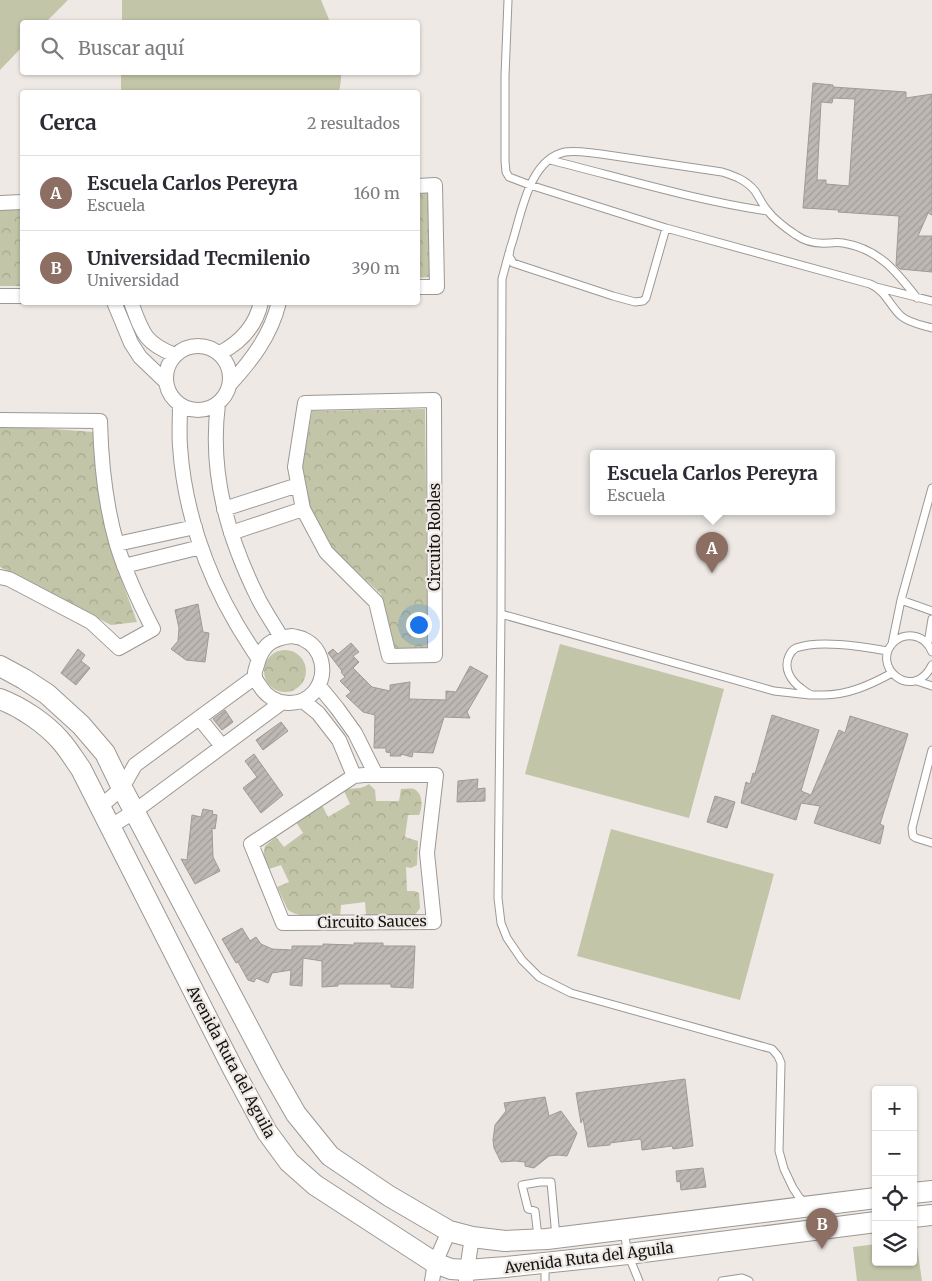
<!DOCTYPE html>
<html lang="es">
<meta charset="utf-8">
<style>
:root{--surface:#fff;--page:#f2f2f3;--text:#2b2b33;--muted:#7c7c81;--line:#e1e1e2;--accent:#2563eb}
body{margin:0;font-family:Merriweather,serif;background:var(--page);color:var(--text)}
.controls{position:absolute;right:15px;bottom:15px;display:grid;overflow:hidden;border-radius:5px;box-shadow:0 1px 4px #0004}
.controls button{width:45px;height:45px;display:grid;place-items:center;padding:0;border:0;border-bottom:1px solid var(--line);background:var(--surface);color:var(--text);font:25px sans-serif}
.you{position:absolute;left:418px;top:624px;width:18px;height:18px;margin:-12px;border:4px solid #fff;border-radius:50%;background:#1a73e8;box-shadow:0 0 0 8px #1a73e833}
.badge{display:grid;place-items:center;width:32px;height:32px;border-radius:50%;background:var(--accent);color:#fff;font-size:16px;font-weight:700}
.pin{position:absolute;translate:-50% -41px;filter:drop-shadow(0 1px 2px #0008)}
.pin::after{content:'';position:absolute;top:26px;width:18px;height:15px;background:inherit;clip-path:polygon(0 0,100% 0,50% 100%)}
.popup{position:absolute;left:590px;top:450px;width:245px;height:65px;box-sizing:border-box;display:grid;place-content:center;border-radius:5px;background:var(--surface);filter:drop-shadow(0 1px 4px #0005);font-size:16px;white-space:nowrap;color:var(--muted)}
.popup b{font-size:19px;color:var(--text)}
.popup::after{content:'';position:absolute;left:50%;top:100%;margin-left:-10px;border:10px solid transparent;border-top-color:var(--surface)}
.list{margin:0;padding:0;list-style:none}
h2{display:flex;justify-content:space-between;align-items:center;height:65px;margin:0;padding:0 20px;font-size:21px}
h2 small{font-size:16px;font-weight:400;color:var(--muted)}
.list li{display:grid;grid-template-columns:32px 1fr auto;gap:15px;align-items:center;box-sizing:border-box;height:75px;padding:0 20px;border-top:1px solid var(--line)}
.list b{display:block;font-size:19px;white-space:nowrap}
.list p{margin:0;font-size:16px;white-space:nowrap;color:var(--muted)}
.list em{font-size:16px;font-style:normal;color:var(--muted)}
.icon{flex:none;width:28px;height:28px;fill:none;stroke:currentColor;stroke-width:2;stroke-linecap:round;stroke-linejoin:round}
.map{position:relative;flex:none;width:932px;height:1281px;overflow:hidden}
.search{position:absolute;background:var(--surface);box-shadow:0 1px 4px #0004;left:20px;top:20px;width:400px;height:55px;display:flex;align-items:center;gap:12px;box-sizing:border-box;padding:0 18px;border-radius:5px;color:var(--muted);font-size:19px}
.panel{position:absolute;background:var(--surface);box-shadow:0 1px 4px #0004;left:20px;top:90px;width:400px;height:215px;border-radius:5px}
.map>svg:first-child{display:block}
</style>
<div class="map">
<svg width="932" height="1281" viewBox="0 0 932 1281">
<defs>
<pattern id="forest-crowns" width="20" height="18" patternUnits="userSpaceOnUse" patternTransform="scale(1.25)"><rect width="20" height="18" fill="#c2c5a7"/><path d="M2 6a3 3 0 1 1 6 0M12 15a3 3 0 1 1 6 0" fill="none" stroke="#a6a88f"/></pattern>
<pattern id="building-hatch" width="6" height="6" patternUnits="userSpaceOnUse" patternTransform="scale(1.25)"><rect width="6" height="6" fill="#beb8b4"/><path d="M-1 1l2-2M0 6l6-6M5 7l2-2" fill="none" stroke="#a39d9a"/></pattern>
</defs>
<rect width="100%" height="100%" fill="#eee9e5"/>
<!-- forest -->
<path fill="url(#forest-crowns)" d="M418,192h12l-1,85 -11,1z
M22,205v81h-22v-80z
M425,409l3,240 -33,1 -14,-56 -50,-46 -22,-40 -7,-40 10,-57z
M0,425l94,7 15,109 9,30 19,51 -26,3 -111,-58z
M264 671a21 21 0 1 1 42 0a21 21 0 1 1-42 0Z
M369,784l6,6 1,11h23l2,-12c4,0 9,-1 13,0 9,4 9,18 5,26h-11l-3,22 13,4 -1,24 -6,3 -5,-1 1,24h7l5,2 1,15 -5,7 -12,1 -37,-1 -1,-13 -24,3 -1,12c-16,0 -40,2 -52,-7l-11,-23 12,-5 -8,-17 -12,4 -6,-13 2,-10 11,-9 8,10 19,-14 -7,-11 23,-16 4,1 5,10 22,-13 -6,-13c9,-5 16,0 25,-7z"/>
<!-- pitch -->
<path fill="#c2c5a7" d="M0,0h68l-22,22h-24v25l-22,23z
M122,0h199l9,22h-208z
M341,73v7l-2,12h-218v-19z
M560,644l164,45 -35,129 -164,-44z
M611,829l163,45 -34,126 -163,-44z
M913,1239h3l6,42h-65l-4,-34 23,-3v18h37z"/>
<!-- building -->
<path fill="url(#building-hatch)" stroke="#a09a97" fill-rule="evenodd" d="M813,83l20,2v2l73,5v6l26,-4v121l-4,-2 -10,23h14v36l-32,-3 -4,-4 3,-49 -61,-4 1,-2 -36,-2zM833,98l22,1 -6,87 -23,-2v-4h-9l4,-78 11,1z
M198,604l5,28 6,1 -4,29 -19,-2 -15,-11 7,-8 1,-13 -4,-18z
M351,643l8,9 -6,4 6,6 -6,6 19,19 18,4v-6l20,-3 -1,17 37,1v-9l10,1 14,-26 18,10 -21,36 3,6 -26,-1 -11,36 -20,-1 -1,5 -11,-3v2h-11l1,-3 -5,-1v-4h-12l1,-33 -12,-3 -17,-16 5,-4 -11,-11 5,-4 -4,-5 1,-1 -14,-18 5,-4 5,5z
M78,649l7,6 -4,6 9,7 -14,17 -15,-12z
M225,710l8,12 -11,8 -9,-11z
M772,715l47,15 -18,61 10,4 28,-65 6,3 5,-17 58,18 -28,90 4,2 -4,18 -66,-21 6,-17 -19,-3 -5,17 -55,-17 5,-21 4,2 3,-11 2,1z
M281,722l7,9 -25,19 -7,-10z
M254,754l29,41 -22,18 -18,-25 14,-11 -12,-16z
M478,779l-1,10 8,-1v13l-28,1 1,-21z
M715,796l20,6 -8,26 -20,-6z
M203,809l10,2 -1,3 5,1 -2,14 -3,-1 1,29 7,14 -25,13 -14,-25 6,1 5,-45 9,2z
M242,928l8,13 6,-4 5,7 11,5 20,1v-4h31v-2l31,1v-2h29v3h32l-2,42 -22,-1v-3h-53v2l-16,1v-26l-19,-3 -1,28 -12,-1 1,-15 -19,3 -4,10 -12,-5 -2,4 -6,-2 -10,-18 -2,1 -14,-24z
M685,1079l8,67 -20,3 -1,-3 -30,4 -1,-11 -31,4v2l-22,2 -5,-29 -2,5 -5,-30z
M545,1097l4,19 12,-5 16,22 -10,23 -9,-1 -9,1 -15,12 -9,-2v-4l-10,-1 -14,1 -7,-14 -1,-8 2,-15 11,-14 -2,-8z
M703,1168l3,19 -25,3 -1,-9 -3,1 -1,-11z"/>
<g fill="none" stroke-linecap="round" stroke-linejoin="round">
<!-- lane casing -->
<g stroke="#9d9894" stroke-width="9">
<path id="lane" d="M508,0l-3,76v85l1,11 3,5 21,8 136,43 204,56c15,6 20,22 31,32 8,7 21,9 31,12
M550,160c72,18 144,40 217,51
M666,228l-20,70 -3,3 -8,1 -22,-6 -100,-33 -4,-7 1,-7c11,-30 17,-89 55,-97 12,-2 24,1 36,2l121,18c13,4 24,8 33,19 4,6 7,13 12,19 6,8 20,19 29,25 10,7 19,9 32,8 5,0 10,-1 15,0 36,6 53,28 74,55
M509,253l-7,26 -1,335 273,77 36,4
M876,287l56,14
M901,600l31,11
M501,614l-3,284 3,25 6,15 15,22 17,17 32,16 201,56 6,7 3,7 -2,88 5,18 9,19 6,9 7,7
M928,643l4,-24
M892,644l9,-44 31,-112
M888,651c-24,-4 -68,-12 -92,-3 -4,2 -5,4 -7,8 -6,13 2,25 13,33 3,2 6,5 10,6 3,0 8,0 11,0 25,0 47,-10 69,-22
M932,652c-3,-8 -10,-15 -19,-16 -7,-1 -13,1 -18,5 -27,24 18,63 37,24
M917,681l15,5
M932,750l-20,78 1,8 3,2 16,5
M624,1232l4,22 11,27
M538,1237l-3,-26 -7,-2 -6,-24 18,-3h11l5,55
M545,1281v-17
M722,1281l20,-3 7,3"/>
</g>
<!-- street casing -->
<g stroke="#9d9894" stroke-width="16">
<path id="street" d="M418,186l17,-1 2,102h-19
M0,203l22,-1
M0,296h22
M114,302l17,41 9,14 26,25
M131,302c11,30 13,41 44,53
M166 378a32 32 0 1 1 64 0a32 32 0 1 1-64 0Z
M220,353c21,-11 36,-27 41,-51
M230,384c22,-24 41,-49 49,-82
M434,400l1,255 -46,1 -13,-54 -50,-50 -23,-43 -8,-42 10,-64z
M218,404c-9,70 10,134 41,196 7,13 15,25 22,37
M180,405c0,13 -1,28 0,41 4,62 25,124 56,177 7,12 15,24 22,35
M0,420l100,1c1,42 5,83 17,124 9,29 22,57 36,84l-34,19 -28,-26 -82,-43 -9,-2
M224,509l74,-24
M231,533l72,-24
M117,544l78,-17
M124,566l77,-19
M292,636c3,1 8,1 11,3 20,9 25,35 12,52 -15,18 -43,15 -55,-5 -2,-3 -5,-6 -5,-10 -1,-3 1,-8 2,-11 5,-20 15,-27 35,-29z
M319,686l18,22 18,25 21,42
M303,701l15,12 21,27 15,36
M200,719l22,27
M364,775h72l-9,78 7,69 -151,1 -32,-79 103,-68z
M100,807l22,-19 13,-23 120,-88
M110,827l25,-16 146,-108
M432,1281l3,-18 14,-32
M466,1281l1,-11 5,-33"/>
</g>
<!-- secondary casing -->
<g stroke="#9d9894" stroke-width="22">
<path id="secondary" d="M0,666l24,13 23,15 34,31 24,28 17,35 150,284 24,42 34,42 59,40 60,35 23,6 33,4 42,-2 329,-41
M0,699c21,8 45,24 60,41 8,9 14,19 21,29l152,300 34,63 22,30 26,23 120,78 16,6 16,1 39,-3 122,-13 248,-32
M913,1193l19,-2
M913,1217l19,-2"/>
</g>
<!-- lane -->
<use href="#lane" stroke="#fff" stroke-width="7"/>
<!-- street -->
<use href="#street" stroke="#fff" stroke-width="14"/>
<!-- secondary -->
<use href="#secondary" stroke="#fff" stroke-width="20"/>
</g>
<g text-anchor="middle" stroke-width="4.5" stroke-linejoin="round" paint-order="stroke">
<!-- street labels -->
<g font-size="15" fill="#161513" stroke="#eee9e5">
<text transform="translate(435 537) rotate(-90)" y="5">Circuito Robles</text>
<text transform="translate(372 922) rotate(-1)" y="5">Circuito Sauces</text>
<text transform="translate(231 1062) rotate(62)" y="5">Avenida Ruta del Aguila</text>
<text transform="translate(589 1258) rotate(-7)" y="5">Avenida Ruta del Aguila</text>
</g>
</g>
</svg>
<div class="controls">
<button>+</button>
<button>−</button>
<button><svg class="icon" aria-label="locate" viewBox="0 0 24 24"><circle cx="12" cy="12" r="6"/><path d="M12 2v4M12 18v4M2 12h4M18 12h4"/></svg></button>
<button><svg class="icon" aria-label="layers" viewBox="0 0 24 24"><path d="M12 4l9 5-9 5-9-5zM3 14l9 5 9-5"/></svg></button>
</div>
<div class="you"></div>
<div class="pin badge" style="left:712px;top:573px;background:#8d6e63">A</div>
<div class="popup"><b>Escuela Carlos Pereyra</b>Escuela</div>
<div class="pin badge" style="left:822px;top:1249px;background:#8d6e63">B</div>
<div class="search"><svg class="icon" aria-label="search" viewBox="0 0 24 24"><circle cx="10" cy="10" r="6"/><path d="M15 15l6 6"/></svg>Buscar aquí</div>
<section class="panel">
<h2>Cerca<small>2 resultados</small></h2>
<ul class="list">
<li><span class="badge" style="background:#8d6e63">A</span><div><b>Escuela Carlos Pereyra</b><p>Escuela</p></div><em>160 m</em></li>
<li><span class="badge" style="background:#8d6e63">B</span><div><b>Universidad Tecmilenio</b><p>Universidad</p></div><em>390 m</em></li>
</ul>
</section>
</div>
